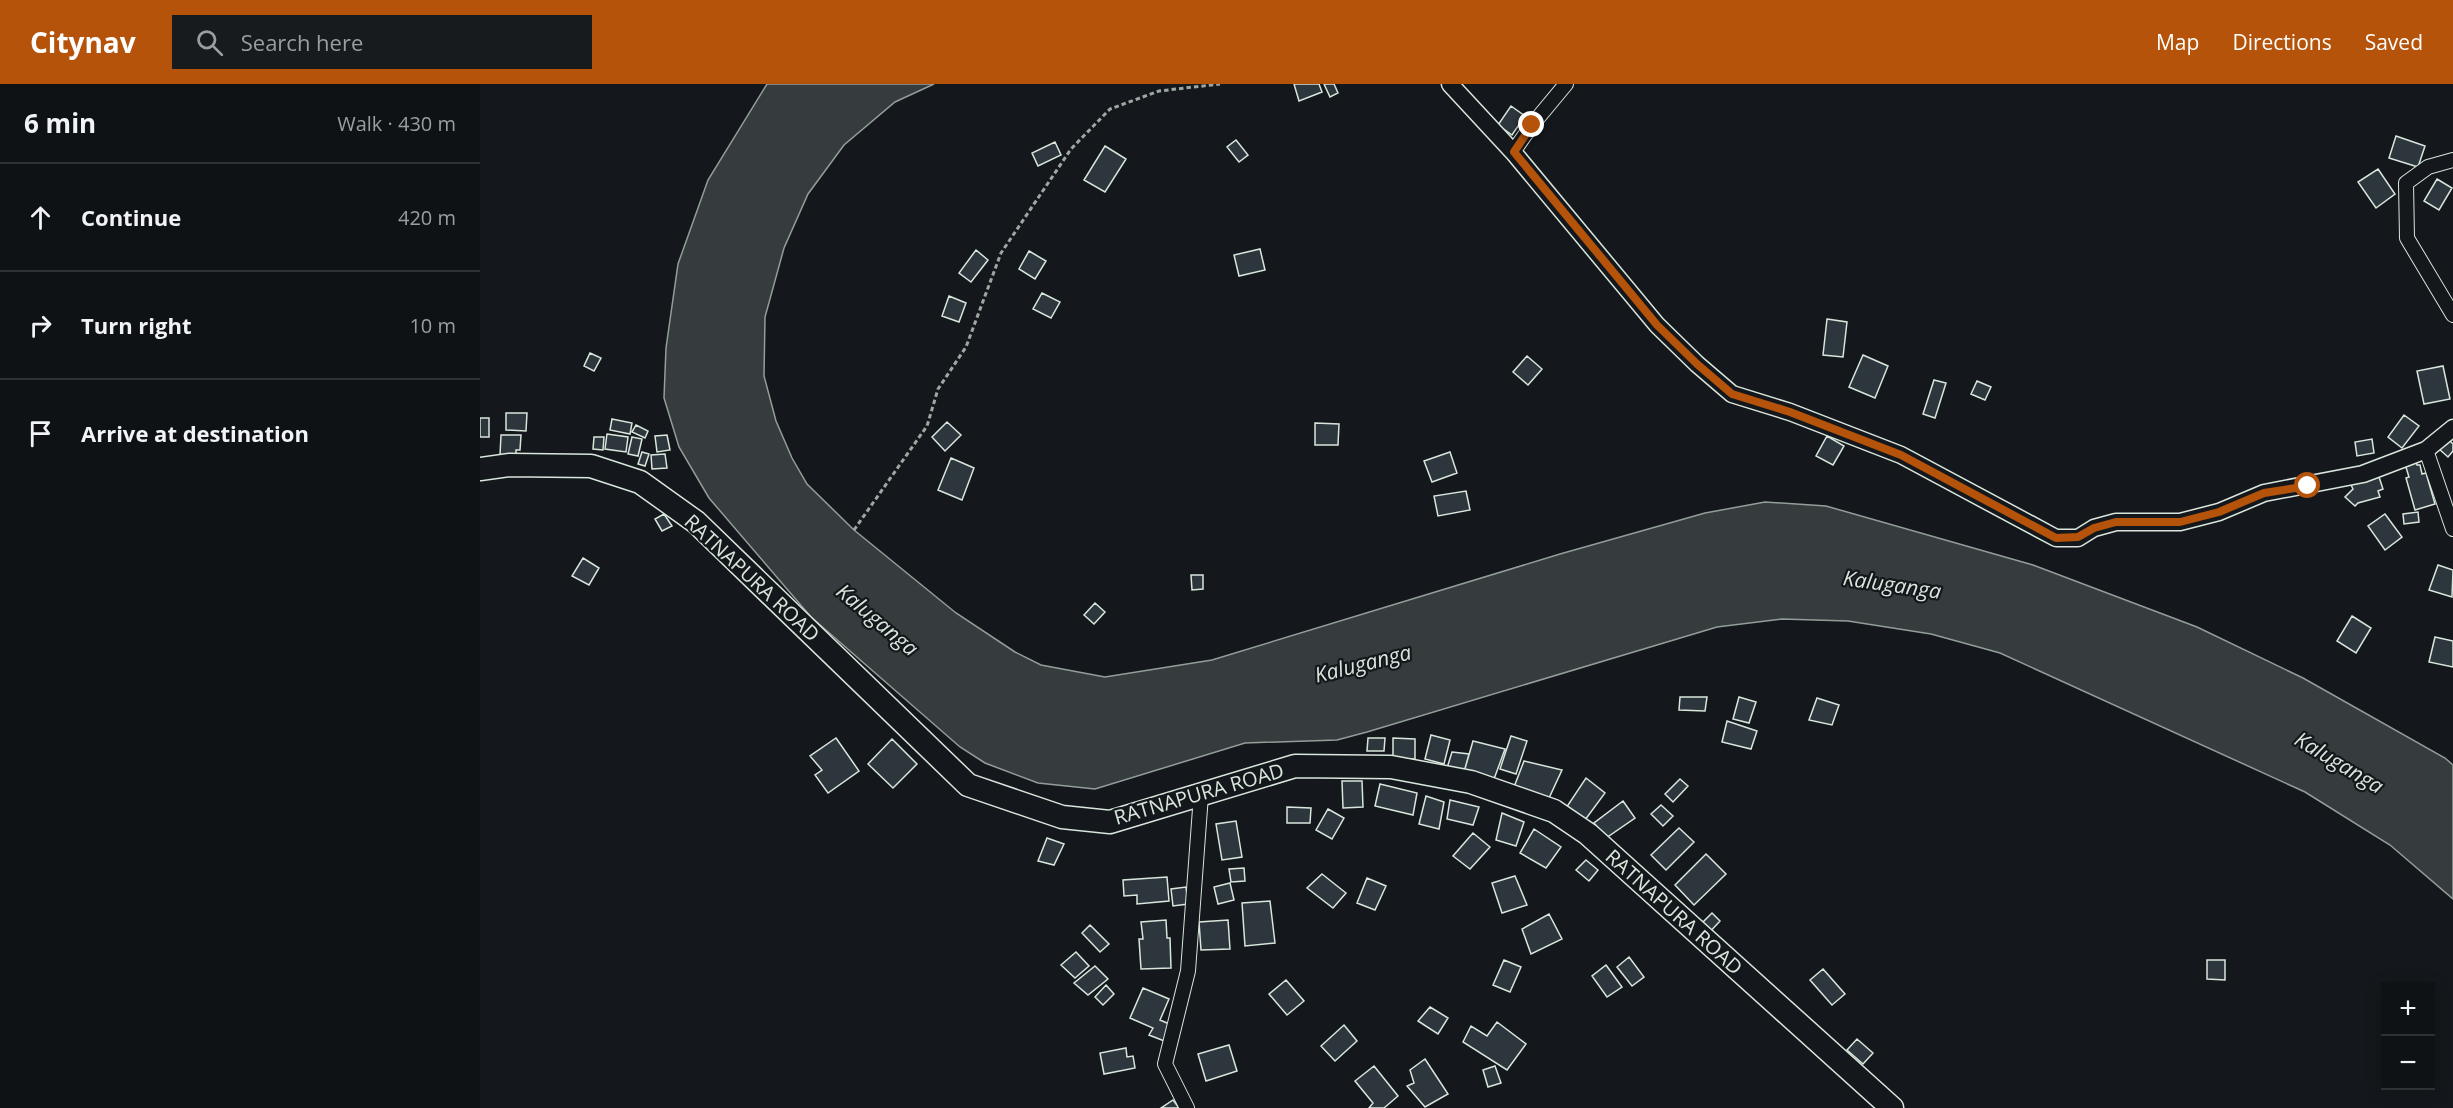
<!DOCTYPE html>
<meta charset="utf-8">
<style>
:root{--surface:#0f1215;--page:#181b1e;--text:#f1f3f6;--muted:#9b9ea0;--line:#2f3234;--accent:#b45309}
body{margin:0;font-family:"Open Sans",sans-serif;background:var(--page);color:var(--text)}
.controls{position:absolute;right:18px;bottom:18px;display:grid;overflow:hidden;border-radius:0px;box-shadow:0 3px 15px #0003}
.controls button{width:54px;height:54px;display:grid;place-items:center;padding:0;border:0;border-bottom:2px solid var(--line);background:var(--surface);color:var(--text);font:30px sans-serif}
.stop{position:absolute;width:18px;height:18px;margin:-14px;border:4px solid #b45309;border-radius:50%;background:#fff}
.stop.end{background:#b45309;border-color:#fff;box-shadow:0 2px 6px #0008}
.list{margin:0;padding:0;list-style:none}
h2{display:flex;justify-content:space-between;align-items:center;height:78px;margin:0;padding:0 24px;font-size:26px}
h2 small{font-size:20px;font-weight:400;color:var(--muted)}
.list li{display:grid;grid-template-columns:39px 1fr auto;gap:18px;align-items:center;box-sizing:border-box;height:108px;padding:0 24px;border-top:2px solid var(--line)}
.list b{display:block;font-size:22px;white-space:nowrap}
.list em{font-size:20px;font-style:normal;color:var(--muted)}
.icon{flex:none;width:33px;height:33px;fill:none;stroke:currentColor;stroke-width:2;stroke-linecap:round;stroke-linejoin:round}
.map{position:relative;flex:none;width:1973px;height:1024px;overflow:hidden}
header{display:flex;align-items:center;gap:36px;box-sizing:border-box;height:84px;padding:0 30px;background:var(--accent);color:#fff}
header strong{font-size:28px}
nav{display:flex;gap:33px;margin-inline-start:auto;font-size:21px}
.search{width:420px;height:54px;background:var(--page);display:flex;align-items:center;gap:15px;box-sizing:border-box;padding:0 21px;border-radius:0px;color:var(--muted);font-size:22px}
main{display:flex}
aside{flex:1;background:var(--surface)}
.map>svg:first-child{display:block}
</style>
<header>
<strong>Citynav</strong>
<div class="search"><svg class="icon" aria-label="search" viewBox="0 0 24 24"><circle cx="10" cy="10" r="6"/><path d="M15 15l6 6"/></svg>Search here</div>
<nav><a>Map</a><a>Directions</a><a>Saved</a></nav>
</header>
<main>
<aside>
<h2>6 min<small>Walk · 430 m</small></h2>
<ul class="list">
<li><svg class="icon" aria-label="ahead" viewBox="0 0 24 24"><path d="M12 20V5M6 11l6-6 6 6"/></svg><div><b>Continue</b></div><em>420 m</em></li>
<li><svg class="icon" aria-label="right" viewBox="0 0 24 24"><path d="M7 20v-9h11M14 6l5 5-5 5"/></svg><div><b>Turn right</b></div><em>10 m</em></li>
<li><svg class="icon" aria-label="arrive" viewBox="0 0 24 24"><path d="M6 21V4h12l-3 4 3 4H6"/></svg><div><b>Arrive at destination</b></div></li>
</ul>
</aside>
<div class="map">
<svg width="1973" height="1024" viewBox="0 0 1973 1024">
<rect width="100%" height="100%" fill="#14181c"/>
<!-- water -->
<path fill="#363b3e" stroke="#939e99" stroke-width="1.5" d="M287,0h167l-39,18 -51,43 -36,49 -24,54 -19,69 -1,59 12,45 16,37 15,26 47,46 102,83 59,39 26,13 64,12 107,-17 348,-106 145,-41 60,-11 61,4 207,59 164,62 106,51 142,80 8,7v134l-63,-54 -85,-53 -305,-139 -69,-19 -83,-13 -66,-2 -65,8 -350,105 -30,8 -92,3 -150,46 -57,-6 -53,-20 -25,-16 -149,-130 -102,-119 -30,-51 -15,-49 2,-50 12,-84 30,-84z"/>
<!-- building -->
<path fill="#2c363c" stroke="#d8e6dc" stroke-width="1.5" d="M814,0h25l3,8 -23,9z
M844,0h10l4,9 -8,4z
M1031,22l14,10 -13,19 -14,-10z
M1916,52l29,10 -7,21 -29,-9z
M756,56l12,15 -9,7 -12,-15z
M575,58l6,13 -23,11 -6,-13z
M625,62l21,13 -21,33 -21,-12z
M1898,85l17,25 -19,14 -18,-26z
M1957,95l15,9 -13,22 -15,-9z
M780,165l5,21 -26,6 -5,-21z
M496,166l12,10 -17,22 -12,-9z
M549,167l17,10 -11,18 -16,-10z
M562,209l18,9 -9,16 -18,-9z
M469,212l17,7 -7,19 -17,-6z
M1347,235l20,3 -4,35 -20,-2z
M110,269l11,5 -7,13 -10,-5z
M1383,271l25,11 -13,32 -26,-11z
M1047,272l15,13 -14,16 -15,-13z
M1963,282l7,33 -26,5 -7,-33z
M1454,296l12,3 -11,35 -12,-4z
M1497,297l14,6 -6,13 -14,-6z
M26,329h21l-1,18 -20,-1z
M1924,331l15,11 -17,22 -14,-11z
M0,334h9v19h-9z
M132,335l20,4 -2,11 -20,-4z
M467,338l14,13 -16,16 -13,-14z
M835,339l24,1 -1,21h-23z
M156,341l12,6 -3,7 -13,-6z
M127,350l21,3 -2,15 -21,-3z
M21,351h20l-1,15h-4v6l-16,-1z
M187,351l3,15 -13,2 -2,-16z
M1347,352l17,10 -11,19 -17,-9z
M114,353h10l-1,13 -10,-1z
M152,353l10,2 -4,17 -10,-2z
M1967,354l6,6v7l-5,6 -10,-9z
M1892,355l2,14 -17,3 -2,-14z
M162,368l7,2 -4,12 -7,-2z
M970,368l7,21 -25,9 -8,-21z
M185,370l2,14 -15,1 -1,-14z
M471,374l23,10 -12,32 -24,-10z
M1936,377l1,4h3l2,9 4,-1 9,31 -20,6 -9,-32 3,-1 -4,-13z
M1893,393v2l6,-2 4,12 -5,2 2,6 -22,6 -3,3 -10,-9 8,-8 -2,-4z
M986,407l4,19 -32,6 -4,-20z
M1938,428l1,10 -15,2 -1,-10z
M184,430l8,12 -10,5 -7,-12z
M1905,430l17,23 -17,13 -17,-24z
M103,474l16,10 -10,17 -17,-9z
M1958,481l15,5 -1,27 -23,-7z
M711,491h12v14l-11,1z
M615,519l10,9 -11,12 -10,-9z
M1872,532l19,12 -15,25 -19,-12z
M1955,553l18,4v26l-24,-5z
M1200,613h27l-2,14 -26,-1z
M1259,613l17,5 -7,21 -16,-4z
M1337,614l22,7 -7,20 -23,-5z
M1247,637l30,10 -6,18 -29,-7z
M951,651l19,5 -6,24 -19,-5z
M1031,652l16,5 -11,33 -16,-5z
M356,654l23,33 -31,22 -13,-18 7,-5 -12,-14z
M888,654h17l-1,13h-17z
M913,654l22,1v20h-22z
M412,655l25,25 -24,24 -25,-24z
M993,657l32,8 -11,30 -30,-7z
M972,668l17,2 -5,18 -17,-4z
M1044,677l38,9 -13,28 -35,-11z
M1106,694l19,15 -20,27 -19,-12z
M1200,695l8,7 -15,16 -8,-8z
M862,697h20l1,26 -20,1z
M900,700l37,9 -4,22 -38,-9z
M946,712l18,6 -5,27 -20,-5z
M970,716l29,7 -6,18 -26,-6z
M1143,717l12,17 -29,20 -12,-15z
M1181,721l12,11 -10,10 -12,-12z
M807,723l24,1 -1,15h-23z
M848,725l16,9 -12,21 -16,-9z
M1022,729l22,9 -8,24 -20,-6z
M756,737l6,36 -20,3 -6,-36z
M1199,744l15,14 -28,28 -15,-15z
M1054,745l27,18 -15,21 -26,-15z
M993,749l17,14 -20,22 -17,-13z
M567,754l17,6 -10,21 -16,-4z
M1226,770l20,20 -32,31 -19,-20z
M1106,776l12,10 -9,11 -13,-11z
M764,784l1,13 -14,1 -2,-13z
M842,790l24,19 -13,15 -26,-20z
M1035,792l12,29 -25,8 -10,-30z
M687,793l2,24 -32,3v-9l-13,1 -1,-16z
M887,794l19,8 -11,24 -18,-7z
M750,799l4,17 -16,4 -4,-17z
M706,803l2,17 -15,2 -2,-17z
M790,817l5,42 -30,3 -3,-43z
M1232,829l8,8 -13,14 -9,-8z
M1069,830l13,25 -31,15 -9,-25z
M686,836l1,18h3l1,30 -30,1 -2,-30h4l-2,-17z
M748,836l2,29 -29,1 -2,-28z
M610,841l19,19 -9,8 -18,-19z
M596,868l13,14 -14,12 -14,-13z
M1149,873l15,20 -12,9 -15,-19z
M1024,876l17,7 -11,25 -17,-7z
M1727,876h18v20l-18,-1z
M1126,881l16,22 -15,10 -15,-21z
M615,882l13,13 -20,16 -14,-12z
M1343,885l22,25 -13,11 -22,-25z
M806,896l18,21 -17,14 -18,-21z
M626,901l8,9 -11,11 -8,-8z
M663,904l26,11 -9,21 14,6 -7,16 -18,-7 4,-7 -23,-10z
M950,923l18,11 -10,16 -20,-13z
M1017,938l29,22 -19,26 -44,-28 8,-16 16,10z
M864,941l13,16 -22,20 -14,-15z
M1377,955l16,14 -10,11 -16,-14z
M749,961l8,26 -31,10 -8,-27z
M646,964l1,9 6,-1 2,12 -31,6 -4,-21z
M945,975l23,35 -23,13 -18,-21 7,-3 -4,-13z
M894,982l24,30 -14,12h-15l4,-5 -18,-22z
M1015,982l6,17 -13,4 -5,-17z
M693,1016l6,8h-18z"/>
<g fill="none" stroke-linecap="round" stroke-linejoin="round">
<!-- minor casing -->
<g stroke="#d8e6dc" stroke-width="16">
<path id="minor" d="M1033,68l19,-27 34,-41
M1973,76l-25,7 -22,16 1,55 46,77
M1946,366l27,79
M707,1024l-22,-44 23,-93 13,-176"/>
</g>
<!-- tertiary casing -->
<g stroke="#d8e6dc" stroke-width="19">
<path id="tertiary" d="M970,0l63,68 144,173 40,39 35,30 58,18 111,43 155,83h22l16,-10 22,-6h64l39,-10 45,-19 99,-19 63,-24 27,-22"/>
</g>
<!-- trunk casing -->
<g stroke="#d8e6dc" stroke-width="25">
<path id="trunk" d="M0,385l30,-4 81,1 49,16 56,40 272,263 94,32 48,5 185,-56 96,1 80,15 83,29 34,23 304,274"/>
</g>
<!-- path -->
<path stroke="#9da8a2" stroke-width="3" stroke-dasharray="4.5 3" stroke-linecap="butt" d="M374,446l73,-104 11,-37 28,-42 35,-94 70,-104 39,-40 49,-18 61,-7"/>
<!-- minor -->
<use href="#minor" stroke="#14181c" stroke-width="14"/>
<!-- tertiary -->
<use href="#tertiary" stroke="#14181c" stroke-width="16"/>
<!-- trunk -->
<use href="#trunk" stroke="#14181c" stroke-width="22"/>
</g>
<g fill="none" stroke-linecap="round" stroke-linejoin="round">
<!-- route -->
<path stroke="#b45309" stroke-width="8" d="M1052,41l-18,27 143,173 40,39 35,30 58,18 111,43 155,83 22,-1 16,-9 22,-6h64l39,-10 45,-19 44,-7"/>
</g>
<g text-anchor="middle" stroke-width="4.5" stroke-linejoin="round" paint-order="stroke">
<!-- street labels -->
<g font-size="20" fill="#d8e6dc" stroke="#14181c">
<text transform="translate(272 494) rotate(43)" y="7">RATNAPURA ROAD</text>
<text transform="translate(719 710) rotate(-16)" y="7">RATNAPURA ROAD</text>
<text transform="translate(1194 828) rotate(42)" y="7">RATNAPURA ROAD</text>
</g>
<!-- water labels -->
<g font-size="21" font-style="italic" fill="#d8e6dc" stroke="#14181c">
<text transform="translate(1412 501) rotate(8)" y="7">Kaluganga</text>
<text transform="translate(397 536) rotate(40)" y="7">Kaluganga</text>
<text transform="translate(883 580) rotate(-14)" y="7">Kaluganga</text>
<text transform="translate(1859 679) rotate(31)" y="7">Kaluganga</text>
</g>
</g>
</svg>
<div class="controls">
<button>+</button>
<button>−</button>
</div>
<div class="stop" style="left:1828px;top:402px"></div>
<div class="stop end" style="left:1052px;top:41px"></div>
</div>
</main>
